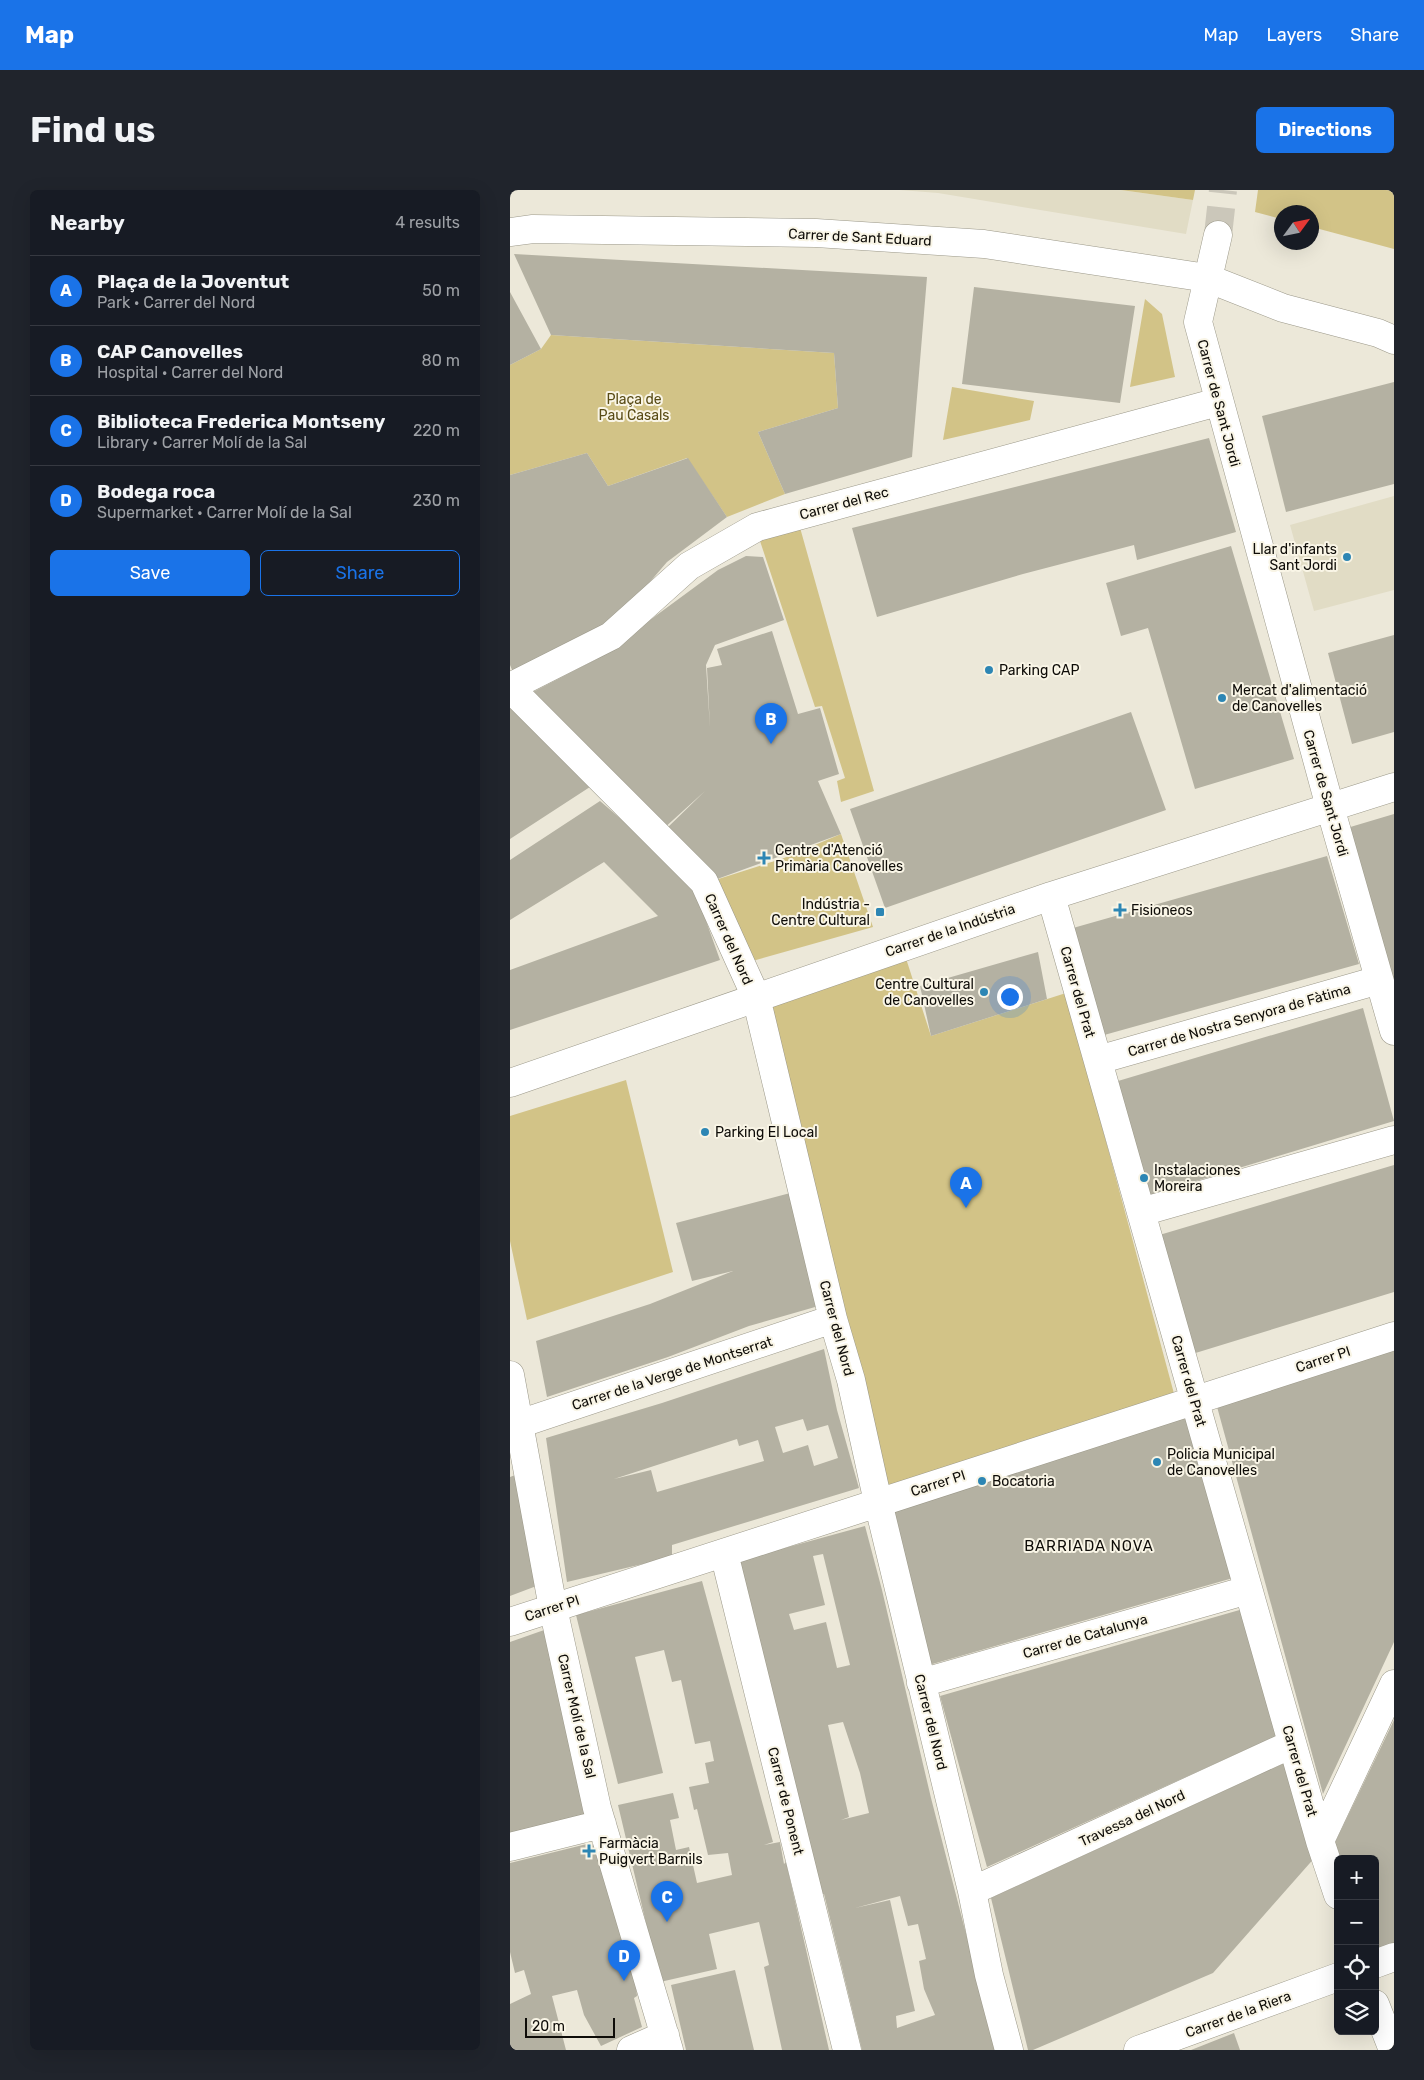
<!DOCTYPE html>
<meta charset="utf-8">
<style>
:root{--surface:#171b24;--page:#20242c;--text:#f1f3f6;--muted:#9ea1a6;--line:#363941;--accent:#1a73e8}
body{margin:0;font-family:Rubik,sans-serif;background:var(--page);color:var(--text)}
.controls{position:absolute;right:15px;bottom:15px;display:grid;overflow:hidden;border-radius:8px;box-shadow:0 5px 20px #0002}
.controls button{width:45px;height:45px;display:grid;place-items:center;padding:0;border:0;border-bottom:1px solid var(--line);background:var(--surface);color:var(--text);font:25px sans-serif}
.compass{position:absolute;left:764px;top:15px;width:45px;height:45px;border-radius:50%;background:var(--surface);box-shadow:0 5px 20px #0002;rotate:57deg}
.scale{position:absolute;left:15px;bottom:12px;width:90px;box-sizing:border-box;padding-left:5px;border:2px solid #0e0c08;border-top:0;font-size:14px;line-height:18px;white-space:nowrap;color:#0e0c08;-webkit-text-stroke:4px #f9f5e6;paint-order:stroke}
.you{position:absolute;left:499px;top:806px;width:18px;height:18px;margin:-12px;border:4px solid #fff;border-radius:50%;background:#1a73e8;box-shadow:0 0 0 8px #1a73e833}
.badge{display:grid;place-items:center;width:32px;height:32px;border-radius:50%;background:var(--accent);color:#fff;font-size:16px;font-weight:700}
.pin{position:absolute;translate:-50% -41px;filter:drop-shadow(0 1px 2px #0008)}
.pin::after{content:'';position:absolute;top:26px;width:18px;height:15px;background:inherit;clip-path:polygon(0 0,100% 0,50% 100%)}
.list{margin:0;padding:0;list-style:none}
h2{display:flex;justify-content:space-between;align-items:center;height:65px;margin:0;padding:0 20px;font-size:21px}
h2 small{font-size:16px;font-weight:400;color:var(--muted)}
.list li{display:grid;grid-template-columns:32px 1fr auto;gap:15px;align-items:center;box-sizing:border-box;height:70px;padding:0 20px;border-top:1px solid var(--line)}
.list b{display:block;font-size:19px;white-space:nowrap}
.list p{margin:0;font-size:16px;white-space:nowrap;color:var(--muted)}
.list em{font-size:16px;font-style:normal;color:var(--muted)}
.actions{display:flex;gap:10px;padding:15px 20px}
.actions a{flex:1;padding:11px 0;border:1px solid var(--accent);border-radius:8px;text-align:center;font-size:18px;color:var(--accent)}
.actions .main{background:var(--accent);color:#fff}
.icon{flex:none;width:28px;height:28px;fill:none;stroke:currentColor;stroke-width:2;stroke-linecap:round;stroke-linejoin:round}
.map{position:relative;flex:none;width:884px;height:1860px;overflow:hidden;border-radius:8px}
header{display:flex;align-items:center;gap:30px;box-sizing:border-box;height:70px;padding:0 25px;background:var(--accent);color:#fff}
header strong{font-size:24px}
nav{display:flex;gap:28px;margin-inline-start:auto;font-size:18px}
.intro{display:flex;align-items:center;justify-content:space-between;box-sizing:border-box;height:120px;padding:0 30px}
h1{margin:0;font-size:35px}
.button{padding:12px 22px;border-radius:8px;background:var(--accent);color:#fff;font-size:18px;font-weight:700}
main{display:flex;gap:30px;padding:0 30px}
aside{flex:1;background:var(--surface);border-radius:8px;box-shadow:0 5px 20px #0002}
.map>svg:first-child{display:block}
</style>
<header>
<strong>Map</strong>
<nav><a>Map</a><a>Layers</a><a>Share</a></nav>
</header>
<div class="intro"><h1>Find us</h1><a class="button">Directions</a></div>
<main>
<aside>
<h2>Nearby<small>4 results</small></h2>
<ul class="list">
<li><span class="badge">A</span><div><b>Plaça de la Joventut</b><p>Park · Carrer del Nord</p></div><em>50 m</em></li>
<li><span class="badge">B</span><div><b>CAP Canovelles</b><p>Hospital · Carrer del Nord</p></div><em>80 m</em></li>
<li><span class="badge">C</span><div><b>Biblioteca Frederica Montseny</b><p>Library · Carrer Molí de la Sal</p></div><em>220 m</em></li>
<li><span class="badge">D</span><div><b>Bodega roca</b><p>Supermarket · Carrer Molí de la Sal</p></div><em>230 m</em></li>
</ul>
<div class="actions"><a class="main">Save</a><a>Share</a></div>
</aside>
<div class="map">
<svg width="884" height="1860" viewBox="0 0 884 1860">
<rect width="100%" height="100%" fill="#ece8d9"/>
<!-- built -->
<path fill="#e1dcc5" d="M390,0h221l72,10 -7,34 -248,-41z
M884,306v94l-80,21 -24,-86z"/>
<!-- green -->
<path fill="#d2c387" d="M611,0h74l-2,10z
M748,0h136v59l-82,-22v-15h-30l-1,7 -26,-7z
M635,109l17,15 13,63 -45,10z
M41,145l283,18 4,55 -80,24 27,62 -58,23 -40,-59 -79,28 -21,-33 -77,22v-110l31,-16z
M442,197l82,14 -4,19 -87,20z
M289,334l75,267 -33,11 -4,-21 8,-3 -23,-72 -7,1 -57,-172z
M331,644l32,93 -124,35 -40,-80 75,-24z
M392,756l29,90 135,-43 110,408 -300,94 -120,-498z
M116,890l47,192 -146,48 -17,-79v-125z"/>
<!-- building -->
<path fill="#b4b1a2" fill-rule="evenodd" d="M4,64l413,23 -15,180 -127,37 -27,-62 80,-24 -4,-55 -283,-18z
M464,97l161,19 -15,97 -158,-19z
M0,102l31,57 -31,16z
M884,192v102l-108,28 -24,-96z
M699,248l27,94 -99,28 -3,-15 -111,29 -146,43 -25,-89z
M77,263l21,33 80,-28 39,59 -60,45 -48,56 -104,59 -5,-12v-190z
M721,356l63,213 -99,30 -47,-161 -27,8 -15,-53z
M236,366l17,1 21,63 -69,25 -9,20 4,63 -3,-60 15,-3 -5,-16 55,-18 26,83 22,-6 19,66 -21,7 23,53 -132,48 -44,-52 40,-39 -43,39 -133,-136 68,-35 121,-89z
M884,445v97l-42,12 -24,-91z
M0,511l83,84 -83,54z
M621,522l35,98 -281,98 -35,-99z
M90,611l43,37 52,52 25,70 -210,70v-60l148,-54 -54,-54 -94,58v-60z
M884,624v172l-47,-158z
M817,666l32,108 -262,73 -31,-107z
M528,762l9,47 -116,37 -11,-50z
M853,818l31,113 -251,76 -35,-113z
M884,975v127l-205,63 -33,-119z
M284,1002l28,113 -73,21 -81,31 -121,40 -11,-56 114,-37 83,-33 -41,10 -16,-58z
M884,1156v296l-71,152 -107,-391z
M314,1159l13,61 22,78 -187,57v12l-105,25 -21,-144 116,-35zM293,1229l4,12 21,-6 10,33 -24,8 -6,-21 -25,8 -8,-26zM227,1249l2,7 19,-6 6,21 -107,31 -6,-22 -37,9z
M676,1226l47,162 -304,87 -36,-153z
M16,1281l21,111 -37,14v-119z
M355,1336l17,64 49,208 65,252h-134l-38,-156 -7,1 -80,-334zM313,1364l27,111 -13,3 -11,-46 -32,8 -5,-16 36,-9 -12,-49zM333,1532l17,51 9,40 -28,7 8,-3 -21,-92zM390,1706l8,30 10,-2 8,35 -7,2 5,28 11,26 -38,13 -1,-12 19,-5 -25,-111 -35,8z
M192,1391l71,261 -9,3 16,-3 4,22 2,-2 43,188h-47l-18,-83 5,-2 -10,-43 -50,12 8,35 -57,13 -42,-177 55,-12 6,25 -9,2 6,30 13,-3 8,36 35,-8 -4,-22 -20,2 -11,-46 -3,1 -5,-23 20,-4 -4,-20 9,-2 -4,-20 -15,3 -14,-64 -9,2 -8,-32 -29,7 28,116 -45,11 -42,-169z
M733,1419l33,127 -289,131 -47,-171z
M37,1439l37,143 -9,2 10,40 -75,19v-191z
M884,1530v225l-19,7v-93h-37l-6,-10z
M779,1571l28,94 -104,118 -180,77h-5l-37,-152z
M89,1651l36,135 2,20 -3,2 8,29 -41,19 -17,-31 -7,-25 -25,6 14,54h-56v-46l21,-10 -7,-24 -9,3 -5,-21v-89z
M225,1780l19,80h-68l-15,-65z
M724,1843l6,17h-49z"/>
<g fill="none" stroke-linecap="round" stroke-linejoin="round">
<!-- minor-tunnel -->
<path stroke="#cbc7ba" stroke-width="28" stroke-dasharray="28 14" stroke-linecap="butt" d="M708,45l5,-45"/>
<!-- minor casing -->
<g stroke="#9b9889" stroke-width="29">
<path id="minor" d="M0,42l23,-3 283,4 168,11 223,34 76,30 95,25 16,7
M708,45l-20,87 132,485 64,224
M0,497l101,-51 78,-70 68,-39 461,-125
M0,498l194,194 52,115 77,322 18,61 27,122 94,389 17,84 20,75
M541,706l269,945 18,54
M588,870l281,-80
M0,893l541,-187 343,-109
M631,1022l253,-72
M0,1185l43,233 44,200 72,242
M0,1237l323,-108
M214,1363l123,497
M0,1432l884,-286
M411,1493l327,-93
M810,1651l74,-157
M0,1657l92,-23
M462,1701l320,-147
M865,1774l19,-7
M865,1814l18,46
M121,1860l34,-15
M628,1860l200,-73"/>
</g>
<!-- minor -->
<use href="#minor" stroke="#fff" stroke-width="28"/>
</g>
<!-- markers -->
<g fill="#2d86b4" stroke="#f9f5e6" stroke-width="2">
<circle cx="837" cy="367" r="5"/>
<circle cx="479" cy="480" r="5"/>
<circle cx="712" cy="508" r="5"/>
<path d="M251.5 660.5h5v5h5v5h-5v5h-5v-5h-5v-5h5z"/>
<path d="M607.5 712.5h5v5h5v5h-5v5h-5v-5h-5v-5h5z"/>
<rect x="365" y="717" width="10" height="10" rx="2.5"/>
<circle cx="474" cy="802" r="5"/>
<circle cx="195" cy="942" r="5"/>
<circle cx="634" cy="988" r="5"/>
<circle cx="647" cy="1272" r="5"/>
<circle cx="472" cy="1291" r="5"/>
<path d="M76.5 1653.5h5v5h5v5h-5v5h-5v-5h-5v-5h5z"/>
</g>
<g text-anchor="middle" stroke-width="4" stroke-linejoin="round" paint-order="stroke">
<!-- street labels -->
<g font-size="14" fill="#0e0c08" stroke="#f9f5e6">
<text transform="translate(350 47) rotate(3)" y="5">Carrer de Sant Eduard</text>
<text transform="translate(709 213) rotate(75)" y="5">Carrer de Sant Jordi</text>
<text transform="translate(334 313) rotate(-15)" y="5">Carrer del Rec</text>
<text transform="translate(816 603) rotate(74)" y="5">Carrer de Sant Jordi</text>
<text transform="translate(440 740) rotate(-19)" y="5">Carrer de la Indústria</text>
<text transform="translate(219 749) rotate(66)" y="5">Carrer del Nord</text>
<text transform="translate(568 802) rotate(74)" y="5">Carrer del Prat</text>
<text transform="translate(729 830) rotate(-16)" y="5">Carrer de Nostra Senyora de Fàtima</text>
<text transform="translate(327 1138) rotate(75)" y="5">Carrer del Nord</text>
<text transform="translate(813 1169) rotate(-18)" y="5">Carrer PI</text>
<text transform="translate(162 1183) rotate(-18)" y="5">Carrer de la Verge de Montserrat</text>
<text transform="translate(679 1191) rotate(74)" y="5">Carrer del Prat</text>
<text transform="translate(428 1293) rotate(-18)" y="5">Carrer PI</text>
<text transform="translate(42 1418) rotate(-18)" y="5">Carrer PI</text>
<text transform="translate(575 1446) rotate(-16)" y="5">Carrer de Catalunya</text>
<text transform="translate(67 1526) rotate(77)" y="5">Carrer Molí de la Sal</text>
<text transform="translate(421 1532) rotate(76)" y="5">Carrer del Nord</text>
<text transform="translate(790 1581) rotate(74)" y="5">Carrer del Prat</text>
<text transform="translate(276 1611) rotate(76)" y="5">Carrer de Ponent</text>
<text transform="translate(622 1628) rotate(-25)" y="5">Travessa del Nord</text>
<text transform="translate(728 1824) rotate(-20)" y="5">Carrer de la Riera</text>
</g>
<!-- park labels -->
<g font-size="14" fill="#584b15" stroke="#f9f5e6">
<text x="124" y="214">Plaça de<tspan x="124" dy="16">Pau Casals</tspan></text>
</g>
<!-- poi labels -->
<g font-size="14" fill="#0e0c08" stroke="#f9f5e6" text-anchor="start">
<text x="827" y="364" text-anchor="end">Llar d'infants<tspan x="827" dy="16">Sant Jordi</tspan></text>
<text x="489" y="485">Parking CAP</text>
<text x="722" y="505">Mercat d'alimentació<tspan x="722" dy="16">de Canovelles</tspan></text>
<text x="265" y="665">Centre d'Atenció<tspan x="265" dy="16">Primària Canovelles</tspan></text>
<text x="360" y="719" text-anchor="end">Indústria -<tspan x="360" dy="16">Centre Cultural</tspan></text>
<text x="621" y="725">Fisioneos</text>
<text x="464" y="799" text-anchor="end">Centre Cultural<tspan x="464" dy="16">de Canovelles</tspan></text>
<text x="205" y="947">Parking El Local</text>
<text x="644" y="985">Instalaciones<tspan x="644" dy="16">Moreira</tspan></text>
<text x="657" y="1269">Policia Municipal<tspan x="657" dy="16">de Canovelles</tspan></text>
<text x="482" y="1296">Bocatoria</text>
<text x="89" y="1658">Farmàcia<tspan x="89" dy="16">Puigvert Barnils</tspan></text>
</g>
<!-- neighbourhood labels -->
<g font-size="15" letter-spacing="1" fill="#0e0c08" stroke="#f9f5e6">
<text x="579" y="1361">BARRIADA NOVA</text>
</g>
</g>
</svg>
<div class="controls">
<button>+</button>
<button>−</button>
<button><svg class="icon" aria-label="locate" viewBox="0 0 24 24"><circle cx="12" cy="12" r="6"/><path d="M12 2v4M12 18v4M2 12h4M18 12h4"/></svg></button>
<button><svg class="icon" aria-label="layers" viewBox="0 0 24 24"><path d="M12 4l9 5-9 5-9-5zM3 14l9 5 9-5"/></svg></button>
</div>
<svg class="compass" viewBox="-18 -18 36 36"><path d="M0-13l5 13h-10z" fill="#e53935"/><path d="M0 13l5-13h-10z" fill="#9ea1a6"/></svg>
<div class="scale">20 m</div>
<div class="you"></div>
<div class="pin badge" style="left:456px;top:1018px">A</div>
<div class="pin badge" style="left:261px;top:554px">B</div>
<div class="pin badge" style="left:157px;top:1732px">C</div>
<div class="pin badge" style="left:114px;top:1791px">D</div>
</div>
</main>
